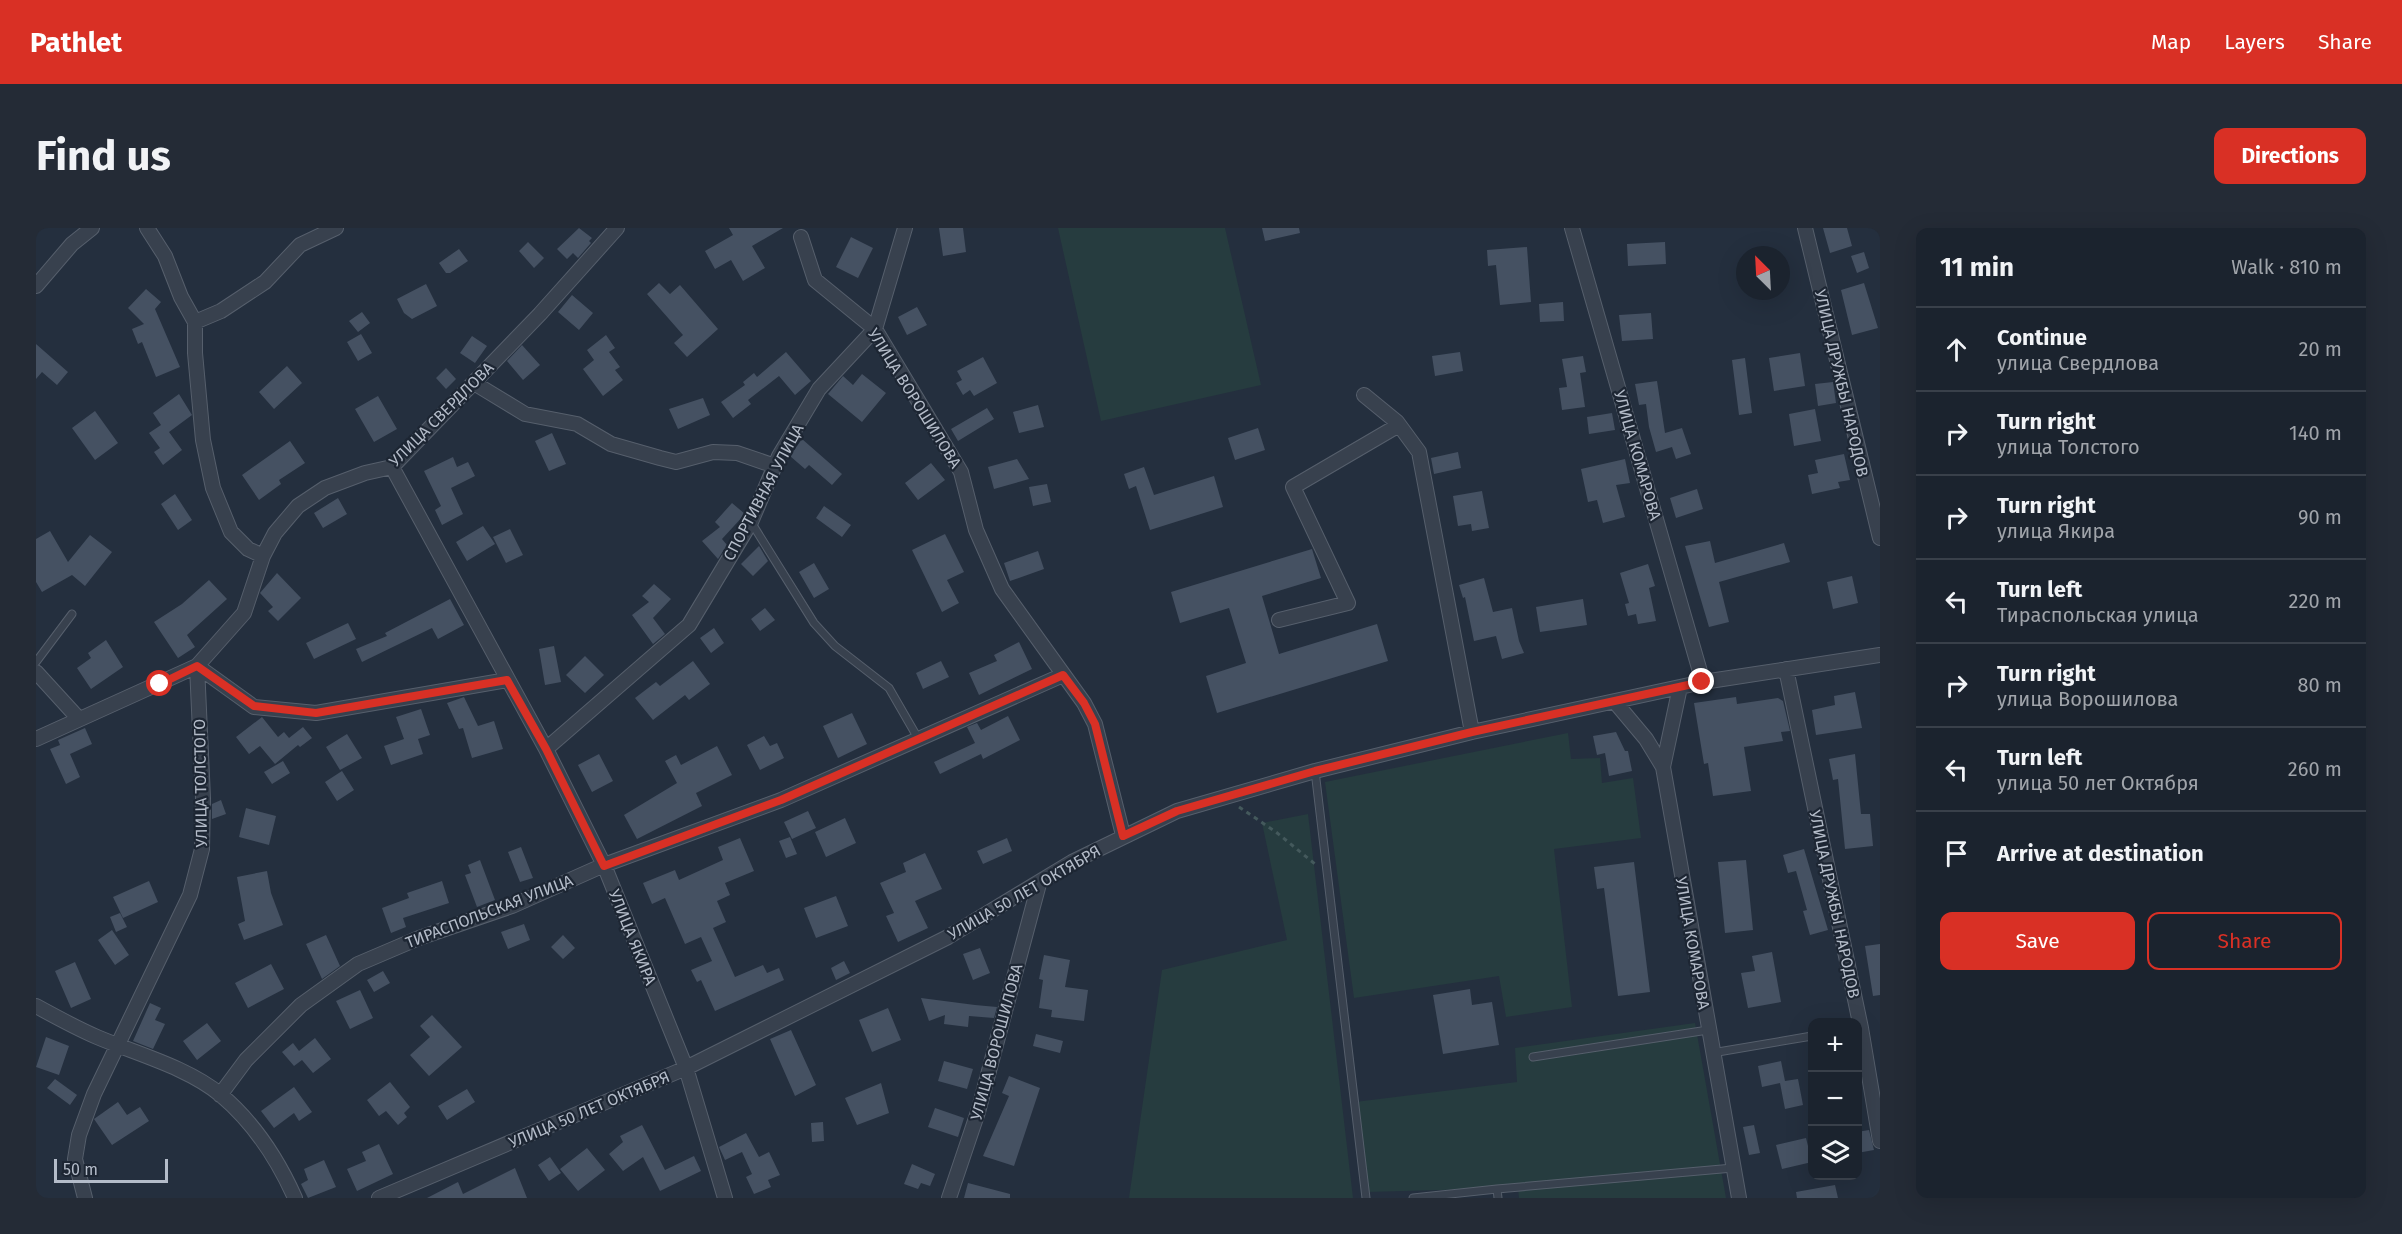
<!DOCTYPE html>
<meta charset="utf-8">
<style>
:root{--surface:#1b232e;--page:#242b36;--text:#f1f3f6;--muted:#a0a4aa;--line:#39404a;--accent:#d93025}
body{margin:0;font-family:"Fira Sans",sans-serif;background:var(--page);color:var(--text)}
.controls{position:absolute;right:18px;bottom:18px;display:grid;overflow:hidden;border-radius:12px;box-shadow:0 6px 24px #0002}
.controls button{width:54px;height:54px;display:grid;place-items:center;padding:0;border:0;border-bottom:2px solid var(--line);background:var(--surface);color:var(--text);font:30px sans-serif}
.compass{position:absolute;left:1700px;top:18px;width:54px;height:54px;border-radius:50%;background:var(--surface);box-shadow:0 6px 24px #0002;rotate:336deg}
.scale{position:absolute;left:18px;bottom:15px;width:114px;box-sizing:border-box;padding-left:6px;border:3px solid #b4bcc9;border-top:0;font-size:16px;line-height:21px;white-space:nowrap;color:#b4bcc9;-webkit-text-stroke:4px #1d2633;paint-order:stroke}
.stop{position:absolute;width:18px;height:18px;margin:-14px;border:4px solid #d93025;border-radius:50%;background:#fff}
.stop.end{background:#d93025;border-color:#fff;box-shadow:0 2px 6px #0008}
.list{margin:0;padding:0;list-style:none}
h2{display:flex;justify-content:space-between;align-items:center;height:78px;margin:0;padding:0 24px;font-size:26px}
h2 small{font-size:20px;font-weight:400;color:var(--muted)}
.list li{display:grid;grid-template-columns:39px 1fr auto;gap:18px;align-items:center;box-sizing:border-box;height:84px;padding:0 24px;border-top:2px solid var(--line)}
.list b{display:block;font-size:22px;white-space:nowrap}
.list p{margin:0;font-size:20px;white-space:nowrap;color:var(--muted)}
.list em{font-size:20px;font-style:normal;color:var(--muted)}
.actions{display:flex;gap:12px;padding:18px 24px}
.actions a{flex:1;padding:14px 0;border:2px solid var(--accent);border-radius:12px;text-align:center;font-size:21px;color:var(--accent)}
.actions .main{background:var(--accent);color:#fff}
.icon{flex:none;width:33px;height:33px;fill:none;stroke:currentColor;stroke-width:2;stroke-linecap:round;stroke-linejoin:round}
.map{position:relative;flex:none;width:1844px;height:970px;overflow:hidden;border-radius:12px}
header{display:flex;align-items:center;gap:36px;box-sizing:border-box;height:84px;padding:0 30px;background:var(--accent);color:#fff}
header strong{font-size:28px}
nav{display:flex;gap:33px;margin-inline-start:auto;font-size:21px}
.intro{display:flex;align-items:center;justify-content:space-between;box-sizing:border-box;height:144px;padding:0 36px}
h1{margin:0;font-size:42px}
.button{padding:15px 27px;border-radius:12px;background:var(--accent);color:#fff;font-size:21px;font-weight:700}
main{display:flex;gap:36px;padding:0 36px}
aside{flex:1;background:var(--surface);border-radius:12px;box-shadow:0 6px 24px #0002}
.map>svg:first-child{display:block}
</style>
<header>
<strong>Pathlet</strong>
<nav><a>Map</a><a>Layers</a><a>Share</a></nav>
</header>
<div class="intro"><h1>Find us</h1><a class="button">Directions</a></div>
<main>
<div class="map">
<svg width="1844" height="970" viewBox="0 0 1844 970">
<rect width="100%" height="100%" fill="#242f3e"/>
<!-- green -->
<path fill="#263c3f" d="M1022,0h167l36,157 -160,36z
M1532,505l3,26 29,-1 2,25 31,-5 8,60 -87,11 18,158 -66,10 -7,-41 -145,22 -29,-216z
M1272,586l45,384h-224l33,-228 125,-30 -25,-117z
M1659,795l31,175h-207l-1,-10 -152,4 -11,-90 162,-20 -2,-34z"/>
<!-- building -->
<path fill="#455162" d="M543,0l13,10 -3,3 2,2 -13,15 -5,-5 -6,6 -10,-10z
M693,0h54l-31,18 13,22 -22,13 -12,-21 -16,9 -10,-18 28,-16z
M903,0h24l3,24 -23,4z
M1226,0h37l1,5 -35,8z
M1787,0h24l5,18 -22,7z
M815,9l22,11 -15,30 -22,-11z
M492,14l16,16 -10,10 -15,-17z
M1629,14l1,22 -38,2 -1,-22z
M1491,19l4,55 -31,3 -4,-40 -8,1 -1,-16z
M423,21l9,12 -18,12h-4l-7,-10z
M1828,24l5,16 -12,5 -6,-17z
M623,55l11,11 10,-9 38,44 -31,28 -13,-14 9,-8 -36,-41z
M1828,55l14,45 -26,7 -11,-45z
M390,56l11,22 -25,13 -8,-6 -7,-14z
M110,61l15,13 -6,7 25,58 -24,10 -14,-35 -4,2 -6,-15 12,-5 -16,-16z
M536,67l21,18 -14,17 -21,-18z
M1527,74l1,19 -24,1 -1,-18z
M881,79l10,18 -20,10 -9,-18z
M326,84l8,11 -12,9 -9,-11z
M1615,85l2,26 -31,2 -3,-26z
M325,106l11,19 -14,8 -11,-19z
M570,107l9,13 -6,4 11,15 -5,3 8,10 -20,16 -20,-27 11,-9 -7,-10z
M436,108l15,10 -12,17 -15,-10z
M0,116l32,28 -11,13 -15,-13 -6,7z
M486,117l18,20 -17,15 -16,-19z
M750,124l25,29 -16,14 -16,-19 -31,24 3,4 -18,14 -12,-16 24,-17 -2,-3 11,-9 3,4z
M1424,124l3,19 -28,5 -3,-20z
M1764,125l5,33 -31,5 -5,-33z
M1547,128l3,16 -6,1 5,34 -23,3 -3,-22 8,-1 -5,-28z
M947,129l14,26 -23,13 -4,-6 -7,5 -7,-12 6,-3 -5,-9z
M1709,130l7,55 -13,2 -7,-55z
M251,138l15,17 -28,26 -15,-17z
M410,140l10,11 -10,10 -10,-11z
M826,146l24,19 -24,29 -34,-28 15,-18 10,9z
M1621,153l8,52 17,-5 9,26 -15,5 -4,-12 -16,5 -7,-25 -3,-23 -7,1 -4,-21z
M1797,154l3,21 -18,3 -3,-22z
M143,166l13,21 -23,17 13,18 -19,15 -9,-13 6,-4 -11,-15 12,-8 -8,-12z
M342,168l19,33 -23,13 -19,-33z
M667,170l7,17 -32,14 -9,-20z
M1002,177l6,22 -25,6 -6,-21z
M951,180l7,11 -36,22 -7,-12z
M1779,181l6,32 -27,5 -5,-32z
M59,183l23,32 -23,17 -23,-32z
M1576,185l3,17 -26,4 -2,-17z
M1222,200l7,22 -30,10 -7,-22z
M516,205l14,31 -17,7 -14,-30z
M766,211l40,35 -10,11 -23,-20 -4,4 -15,-13z
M254,213l15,22 -26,17 2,4 -22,16 -17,-25z
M1422,224l3,16 -27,6 -3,-16z
M1808,226l6,26 -12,2 2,6 -28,6 -4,-19 10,-2 -3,-13z
M417,229l4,10 11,-5 7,14 -24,12 12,26 -21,11 -7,-15 6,-4 -17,-35z
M981,231l12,20 -35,10 -6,-22z
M1589,231l5,24 -14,2 9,32 -22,6 -6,-23 -9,2 -7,-33z
M895,235l14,17 -27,20 -13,-17z
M1108,239l10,28 60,-19 9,31 -73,23 -14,-44 -7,3 -5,-15z
M1011,256l4,18 -18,4 -4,-19z
M1661,261l6,20 -27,9 -6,-20z
M1446,263l7,37 -17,3 -1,-7 -13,2 -5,-30z
M139,266l17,26 -14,10 -17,-26z
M302,270l9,16 -24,14 -9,-15z
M696,275l13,11 -23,25 5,6 -9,14 -16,-18 18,-14 -5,-5z
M788,278l27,19 -9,12 -26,-19z
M447,298l12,18 -28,17 -11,-19z
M474,301l13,26 -17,8 -13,-26z
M14,303l18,31 22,-27 22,17 -27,34 -13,-11 -30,17 -6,-10v-43z
M909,306l19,38 -17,8 12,23 -17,9 -30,-62z
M1674,313l5,22 69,-20 6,19 -71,20 10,40 -20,5 -24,-81z
M723,318l9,15 -15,15 -12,-12z
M1276,321l9,29 -59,18 17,58 98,-30 11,37 -171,52 -11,-37 40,-13 -17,-55 -49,15 -9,-31z
M1002,323l6,18 -34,12 -6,-18z
M778,335l15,26 -15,9 -15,-26z
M1612,336l7,22 -6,2 7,33 -18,3 -2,-10 -8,2 -3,-12 4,-1 -9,-30z
M241,345l24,25 -23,23 -10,-10 5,-4 -13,-14z
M1816,348l6,27 -25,6 -6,-27z
M1448,350l9,34 19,-4 7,33 5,12 -22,6 -6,-23 -22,5 -9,-44 -2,1 -4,-13z
M173,352l18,19 -40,36 8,12 -17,11 -24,-36 28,-18z
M618,356l17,15 -18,19 12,16 -12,10 -21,-29 17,-13 -7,-6z
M414,371l14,26 -26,14 -6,-11 -70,34 -6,-13 31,-13 -2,-3z
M1547,371l4,26 -47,7 -4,-25z
M729,380l10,12 -15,11 -9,-12z
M312,395l8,16 -42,20 -8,-16z
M678,400l10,15 -13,10 -11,-15z
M70,412l17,27 -32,22 -14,-21 14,-10 -3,-5z
M983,414l13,27 -53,26 -10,-22 28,-12 -3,-6z
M518,418l7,36 -16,3 -6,-36z
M549,428l19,19 -19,18 -19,-18z
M657,433l17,23 -21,16 -4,-5 -32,25 -18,-22 21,-16 4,4z
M905,433l8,16 -26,12 -7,-16z
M1819,464l7,36 -46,7 -4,-25 23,-5 -1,-9z
M428,469l14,29 16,-5 9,28 -31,9 -9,-30 -4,1 -12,-26z
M1700,469l1,7 41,-6 5,3 7,30 -9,1 2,9 -39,6 7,44 -38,5 -5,-33 -4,1 -10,-61z
M385,481l9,26 -12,4 5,15 -32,11 -7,-19 20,-7 -8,-22z
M816,485l15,31 -29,14 -15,-32z
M972,488l12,24 -37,19 -2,-5 -41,20 -6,-12 41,-19 -8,-16 10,-4 4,7z
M226,489l16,20 6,-5 5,6 14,-11 9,11 -12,9 -2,-2 -23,19 -15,-18 -11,8 -13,-17z
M49,500l7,16 -22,10 10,23 -14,7 -16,-35 10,-4 -2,-5z
M1580,504l9,19h3l4,20 -23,5 -4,-23 -8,2 -4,-19z
M311,506l15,24 -22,12 -14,-23z
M728,508l6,10 7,-3 7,15 -24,12 -13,-25z
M681,518l15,29 -36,18 6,13 -65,33 -13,-24 53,-32 -12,-22 11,-6 5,10z
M563,526l14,27 -21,11 -14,-27z
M1819,526l6,60h9l3,32 -28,3 -7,-70 -5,1 -4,-21z
M247,533l7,12 -18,11 -8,-12z
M306,543l12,19 -17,11 -12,-19z
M185,572l5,14 -14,5v-15z
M210,580l30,8 -7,29 -30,-8z
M772,583l8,17 -24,11 -8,-17z
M809,590l11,25 -30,14 -11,-25z
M754,609l7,17 -11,4 -7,-17z
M704,610l14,33 -29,12 5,12 -13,6 9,21 -13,6 22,49 28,-12 4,8 12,-5 5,12 -69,31 -14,-31 -4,2 -6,-12 21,-9 -11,-24 -16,7 -20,-46 -13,6 -9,-21 32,-13 4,10 44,-20 -5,-13z
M971,610l5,13 -29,13 -6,-13z
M485,619l12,31 -13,4 -12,-30z
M1768,621l24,81 -18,5 -7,-24 4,-1 -11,-39 -8,2 -5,-18z
M889,625l17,36 -27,12 13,27 -30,14 -12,-26 8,-3 -14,-30 26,-11 -3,-9z
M444,632l15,40 -18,7 -12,-32 6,-2 -3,-8z
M1710,632l7,70 -28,3 -7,-71z
M1598,634l16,130 -32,4 -14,-108 -7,1 -3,-22z
M231,643l4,22 12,32 -39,15 -6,-16 7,-3 -8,-44z
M113,653l9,21 -35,16 -10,-21z
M406,653l7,22 -46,15 3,9 -15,6 -9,-25 27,-10 -2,-5z
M800,668l12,30 -32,12 -12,-30z
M84,685l7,14 -11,5 -6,-15z
M488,696l6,16 -22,9 -7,-17z
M76,702l17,25 -14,10 -17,-25z
M290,707l14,31 -18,13 -16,-35z
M527,707l12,13 -12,11 -12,-12z
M1844,716v51l-7,1 -8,-50z
M944,720l10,25 -17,7 -10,-26z
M1736,724l9,50 -33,6 -7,-35 14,-2 -3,-15z
M1008,727l26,5 -5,27 23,3 -4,31 -33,-4 1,-7 -13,-2 4,-28 -4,-1z
M808,733l6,12 -14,7 -5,-12z
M39,734l16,37 -20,9 -16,-37z
M235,736l13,25 -36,19 -13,-25z
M347,743l7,12 -16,9 -7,-12z
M1434,761l2,16 20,-3 7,43 -56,9 -10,-59z
M324,762l13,28 -23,11 -14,-28z
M885,770l54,7 22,2 -3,11 -25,-2 -1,11 -24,-3 1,-9 -16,6z
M114,775l11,5 -6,12 10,4 -12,25 -20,-8z
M852,780l13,32 -29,12 -13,-32z
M396,787l30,32 -33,29 -19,-21 20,-18 -10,-11z
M171,795l14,18 -24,19 -14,-19z
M755,802l25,55 -21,11 -25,-57z
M1000,806l27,7 -3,12 -27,-7z
M10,809l23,9 -10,29 -23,-8z
M279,810l16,21 -18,14 -11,-13 -8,6 -12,-14 11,-9 6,8z
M908,833l29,8 -6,20 -29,-8z
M1745,833l4,20 13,-2 5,26 -18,4 -5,-26 -18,4 -4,-21z
M973,848l31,12 -26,78 -31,-10 26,-60 -7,-3z
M19,851l22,16 -7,10 -23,-17z
M354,854l20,25 -6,6 3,4 -9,8 -12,-14 -7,5 -12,-16z
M845,855l8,30 -32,12 -12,-27z
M258,859l18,25 -13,9 -5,-8 -20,15 -13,-17z
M431,861l8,13 -28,18 -9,-14z
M82,874l9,13 13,-8 9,14 -37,24 -18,-26z
M899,880l29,10 -6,19 -30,-10z
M787,894l1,19 -12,1 -1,-19z
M606,897l23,45 29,-14 7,15 -41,20 -17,-34 -20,14 -14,-17 14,-12 -3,-6z
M1718,897l6,28 -11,2 -6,-28z
M1833,902l5,20 -17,3v-21z
M710,905l13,24 10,-5 11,23 -12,5 3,7 -17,7 -8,-17 6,-3 -10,-22 -17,8 -6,-13z
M1770,910l6,24 -30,7 -6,-24z
M343,916l14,30 -36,17 -10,-22 19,-8 -4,-9z
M551,920l18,22 -27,21 -18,-22z
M514,929l11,16 -12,8 -11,-16z
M288,932l12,27 -28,11 -7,-14 7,-4 -4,-11z
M876,936l23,10 -5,12 -9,-3 -3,6 -14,-5z
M479,940l12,30h-100l31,-16 5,12z
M932,955l42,11v4h-46z
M1799,957l3,13h-41l-1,-6z"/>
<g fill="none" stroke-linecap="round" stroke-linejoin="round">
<!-- lane casing -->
<g stroke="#565f6c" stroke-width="9">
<path id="lane" d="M715,294l63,101 21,23 54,42 30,52
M0,434l36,-48
M1279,543l51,427
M1676,825l100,-17
M1497,829l175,-27
M1461,961l236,-21
M1377,970l84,-9 1,9"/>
</g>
<!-- street casing -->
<g stroke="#565f6c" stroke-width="16">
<path id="street" d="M111,0l18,28 16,41 14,25v31l8,87 10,48 18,44 17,17 15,7
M1536,0l131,454
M1769,0l75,310
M765,9l14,43 60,49 86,143 15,58 26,59 82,114 11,21 28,111
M0,58l36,-42 20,-16
M159,94l26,-11 44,-29 35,-37 36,-17
M438,155l51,31 52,10 34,20 49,14 16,4 37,-10 24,1 38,13
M1328,167l33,27 22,30 53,280
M356,239l154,282 58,116 82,203 39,130
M1243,392l69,-17 -55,-116 106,-62
M161,438l57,41 62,6 191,-33
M1750,441l75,359 19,113
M0,444l43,47
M1644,459l-17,80 76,431
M1579,474l31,37 17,28
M0,511l161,-73 47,-53 19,-57 12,-23 23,-27 27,-18 40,-15 27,-6 148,-153 77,-86
M510,521l143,-124 62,-103 28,-66 40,-67 56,-60 30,-101
M0,778c20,11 40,22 61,31 40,17 90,30 124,58 32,27 57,65 74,103
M184,867l26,-35 55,-55 57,-41 61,-26 93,-32 92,-41 177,-65 282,-125
M49,970l-10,-39 4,-24 15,-41 96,-199 12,-46 1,-51 -6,-132
M343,970l307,-130 262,-131 124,-75 105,-51 138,-40 157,-39 231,-50 177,-27
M913,970l29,-86 61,-228"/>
</g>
<!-- path -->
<path stroke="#44595c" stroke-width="3" stroke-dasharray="4.5 4.5" stroke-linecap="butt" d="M1203,579l37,25 39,32"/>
<!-- lane -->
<use href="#lane" stroke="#38414e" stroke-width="7"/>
<!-- street -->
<use href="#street" stroke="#38414e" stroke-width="14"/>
</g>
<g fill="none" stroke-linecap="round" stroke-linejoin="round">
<!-- route -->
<path stroke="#d93025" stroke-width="8" d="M124,456l37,-18 57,40 62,7 191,-33 39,69 58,117 177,-66 282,-125 21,28 11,21 28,112 54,-25 138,-40 157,-39 230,-50"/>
</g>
<g text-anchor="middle" stroke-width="4.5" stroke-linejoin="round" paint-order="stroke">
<!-- street labels -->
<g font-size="16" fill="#b4bcc9" stroke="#1d2633">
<text transform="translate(1806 155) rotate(77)" y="6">УЛИЦА ДРУЖБЫ НАРОДОВ</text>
<text transform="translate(879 170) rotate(58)" y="6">УЛИЦА ВОРОШИЛОВА</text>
<text transform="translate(405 186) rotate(-45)" y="6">УЛИЦА СВЕРДЛОВА</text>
<text transform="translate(1602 227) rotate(74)" y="6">УЛИЦА КОМАРОВА</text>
<text transform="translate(727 264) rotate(-62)" y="6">СПОРТИВНАЯ УЛИЦА</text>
<text transform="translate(164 555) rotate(-91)" y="6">УЛИЦА ТОЛСТОГО</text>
<text transform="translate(988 664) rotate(-30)" y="6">УЛИЦА 50 ЛЕТ ОКТЯБРЯ</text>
<text transform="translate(1799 676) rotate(78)" y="6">УЛИЦА ДРУЖБЫ НАРОДОВ</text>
<text transform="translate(453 683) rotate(-21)" y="6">ТИРАСПОЛЬСКАЯ УЛИЦА</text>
<text transform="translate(597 709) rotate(68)" y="6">УЛИЦА ЯКИРА</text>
<text transform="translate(1657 715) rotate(80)" y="6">УЛИЦА КОМАРОВА</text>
<text transform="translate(960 814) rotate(-75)" y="6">УЛИЦА ВОРОШИЛОВА</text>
<text transform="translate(553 881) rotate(-23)" y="6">УЛИЦА 50 ЛЕТ ОКТЯБРЯ</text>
</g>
</g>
</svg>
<div class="controls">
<button>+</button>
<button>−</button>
<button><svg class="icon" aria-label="layers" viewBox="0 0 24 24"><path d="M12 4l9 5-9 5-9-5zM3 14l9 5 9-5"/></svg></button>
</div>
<svg class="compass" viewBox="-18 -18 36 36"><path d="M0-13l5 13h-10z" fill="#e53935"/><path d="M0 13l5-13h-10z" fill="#a0a4aa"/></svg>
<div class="scale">50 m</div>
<div class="stop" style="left:124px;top:456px"></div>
<div class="stop end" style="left:1666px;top:454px"></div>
</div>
<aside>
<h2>11 min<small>Walk · 810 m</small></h2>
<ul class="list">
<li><svg class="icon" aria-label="ahead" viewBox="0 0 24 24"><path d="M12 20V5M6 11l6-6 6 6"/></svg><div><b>Continue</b><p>улица Свердлова</p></div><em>20 m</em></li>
<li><svg class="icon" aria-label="right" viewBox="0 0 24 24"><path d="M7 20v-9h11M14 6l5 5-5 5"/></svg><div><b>Turn right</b><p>улица Толстого</p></div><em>140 m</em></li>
<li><svg class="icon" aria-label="right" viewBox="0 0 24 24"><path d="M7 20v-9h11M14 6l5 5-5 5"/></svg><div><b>Turn right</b><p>улица Якира</p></div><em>90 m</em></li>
<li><svg class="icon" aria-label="left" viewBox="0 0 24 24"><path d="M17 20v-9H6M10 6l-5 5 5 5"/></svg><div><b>Turn left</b><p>Тираспольская улица</p></div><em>220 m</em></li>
<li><svg class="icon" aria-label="right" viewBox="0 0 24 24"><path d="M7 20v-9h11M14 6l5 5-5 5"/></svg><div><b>Turn right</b><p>улица Ворошилова</p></div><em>80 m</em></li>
<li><svg class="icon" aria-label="left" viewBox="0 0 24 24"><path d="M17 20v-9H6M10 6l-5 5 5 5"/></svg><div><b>Turn left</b><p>улица 50 лет Октября</p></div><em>260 m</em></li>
<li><svg class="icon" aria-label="arrive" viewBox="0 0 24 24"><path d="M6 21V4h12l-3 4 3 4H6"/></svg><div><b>Arrive at destination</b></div></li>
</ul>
<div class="actions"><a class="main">Save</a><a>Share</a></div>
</aside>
</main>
